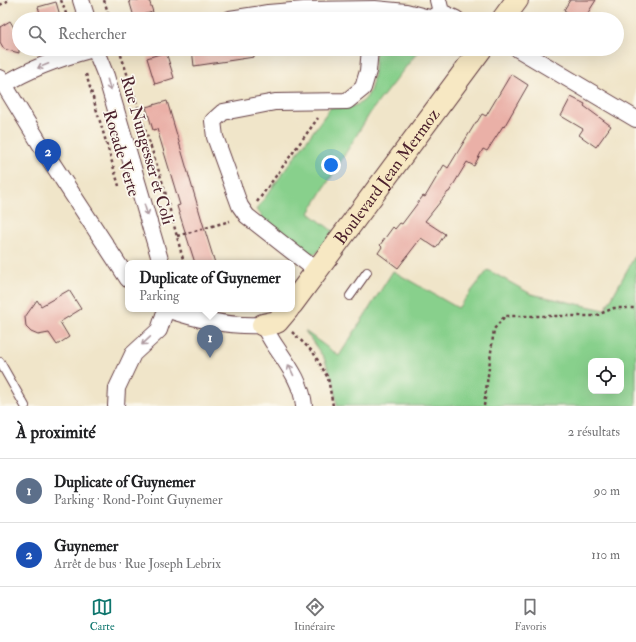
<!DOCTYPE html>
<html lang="fr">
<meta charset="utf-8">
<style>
:root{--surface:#fff;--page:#f2f2f2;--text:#202124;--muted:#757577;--line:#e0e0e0;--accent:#0f766e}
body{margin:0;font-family:"IM FELL Double Pica",serif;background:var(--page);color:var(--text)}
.controls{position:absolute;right:12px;bottom:12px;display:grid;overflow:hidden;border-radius:8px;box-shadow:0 4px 16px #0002}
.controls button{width:36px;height:36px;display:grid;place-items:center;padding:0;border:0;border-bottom:1px solid var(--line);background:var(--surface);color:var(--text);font:20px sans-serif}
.you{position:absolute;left:331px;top:165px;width:14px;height:14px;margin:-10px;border:3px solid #fff;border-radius:50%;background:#1a73e8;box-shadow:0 0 0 6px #1a73e833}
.badge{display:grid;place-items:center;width:26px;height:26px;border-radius:50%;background:var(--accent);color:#fff;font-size:13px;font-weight:700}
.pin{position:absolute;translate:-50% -33px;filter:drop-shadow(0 1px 2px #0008)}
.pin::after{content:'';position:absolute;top:21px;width:14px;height:12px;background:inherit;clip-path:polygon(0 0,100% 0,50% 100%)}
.popup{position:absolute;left:125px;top:260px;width:170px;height:52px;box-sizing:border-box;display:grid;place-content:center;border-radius:8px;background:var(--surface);filter:drop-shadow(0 1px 3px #0005);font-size:13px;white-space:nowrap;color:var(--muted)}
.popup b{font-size:15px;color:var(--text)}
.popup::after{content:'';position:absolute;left:50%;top:100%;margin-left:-8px;border:8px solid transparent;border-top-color:var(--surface)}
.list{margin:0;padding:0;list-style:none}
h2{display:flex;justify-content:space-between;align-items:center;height:52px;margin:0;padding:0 16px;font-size:17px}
h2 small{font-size:13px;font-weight:400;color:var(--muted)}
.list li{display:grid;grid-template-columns:26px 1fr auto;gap:12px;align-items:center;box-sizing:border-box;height:64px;padding:0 16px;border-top:1px solid var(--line)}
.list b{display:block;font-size:15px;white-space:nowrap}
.list p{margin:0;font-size:13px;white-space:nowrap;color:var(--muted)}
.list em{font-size:13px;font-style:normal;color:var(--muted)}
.icon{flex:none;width:22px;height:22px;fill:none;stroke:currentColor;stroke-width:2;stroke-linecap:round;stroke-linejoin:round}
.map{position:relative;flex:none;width:636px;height:406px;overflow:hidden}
.search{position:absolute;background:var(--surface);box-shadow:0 4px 16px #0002;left:12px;right:12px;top:12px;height:44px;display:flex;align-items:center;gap:10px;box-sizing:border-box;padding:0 14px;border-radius:22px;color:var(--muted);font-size:15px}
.sheet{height:180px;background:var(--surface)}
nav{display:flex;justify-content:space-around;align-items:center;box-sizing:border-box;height:56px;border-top:1px solid var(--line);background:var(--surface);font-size:11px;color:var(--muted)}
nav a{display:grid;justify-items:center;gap:2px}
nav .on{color:var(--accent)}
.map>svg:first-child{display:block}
</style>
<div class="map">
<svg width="636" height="406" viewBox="0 0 636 406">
<rect width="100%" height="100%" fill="#fbf7ec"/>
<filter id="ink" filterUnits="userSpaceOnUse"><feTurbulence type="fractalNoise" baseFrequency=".025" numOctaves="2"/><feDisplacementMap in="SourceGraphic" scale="8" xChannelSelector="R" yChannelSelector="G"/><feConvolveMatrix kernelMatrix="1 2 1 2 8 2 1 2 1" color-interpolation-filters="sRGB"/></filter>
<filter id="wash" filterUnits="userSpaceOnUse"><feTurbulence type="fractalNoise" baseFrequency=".012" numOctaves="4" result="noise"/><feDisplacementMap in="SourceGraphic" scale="16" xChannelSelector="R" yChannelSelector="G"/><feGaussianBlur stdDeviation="0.9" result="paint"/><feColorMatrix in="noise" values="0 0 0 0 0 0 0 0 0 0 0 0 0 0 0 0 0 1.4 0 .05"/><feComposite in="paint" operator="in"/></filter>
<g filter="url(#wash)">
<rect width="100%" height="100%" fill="#f0e5c9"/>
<!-- green -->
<path fill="#88d08c" stroke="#69785c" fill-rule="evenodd" d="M376,49h44l-48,61 -63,103 25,19 -17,21 -8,1 -49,-35 2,-4 -6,-5 75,-103c46,5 41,-24 45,-58z
M636,254v152h-299l-3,-23 -10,-25 -19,-27 34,25 54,-85 65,37 30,-38 43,24 74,16zM591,361h30v30h-30z"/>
<g id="blocks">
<!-- building -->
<path fill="#eab0a7" d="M129,0h20l4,12 -19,5z
M570,0h26l-12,19h-6l-14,-9z
M56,2l5,17h-19l-4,-12z
M10,21l6,10h3v22l-15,-4 -4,-7v-15z
M192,49h62v8l-60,9z
M166,52l8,26 -19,6 -8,-26z
M511,74l17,11 -24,42 -1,-1 -16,25 -4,-2 -9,17 -7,-4 -18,30h-1l-23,29 20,13 -9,14 -15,-10 -23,30 -20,-15 4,-6 -2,-2 13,-18 2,2 5,-6 2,1 21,-28 2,1 19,-32 4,3 28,-46h1l5,-8 4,2z
M571,97l14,7 -1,2 27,20 -15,21 -17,-12 4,-6 -22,-13z
M167,101l36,123 12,39h-20l-18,-57 3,-1 -23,-76 -4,1 -7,-23z
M69,290l12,19 -21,13 9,15 -12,8 -8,-12 -11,2 -7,-3 -5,-5 -1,-10 12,-17 4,6z"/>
</g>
</g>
<g filter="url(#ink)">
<use href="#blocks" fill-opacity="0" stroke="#633d43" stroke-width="1"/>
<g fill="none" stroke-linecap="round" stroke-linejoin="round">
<!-- lane casing -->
<g stroke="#633d43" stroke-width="10">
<path id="lane" d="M350,296l17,-24
M0,362l25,44"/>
</g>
<!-- street casing -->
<g stroke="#633d43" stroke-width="18">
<path id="street" d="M81,0l6,19
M438,0l3,12 15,7
M230,19l38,-6 36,-3 71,-1 31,3 23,6 4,-1 8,-5
M95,49l11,27 55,187
M518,49l118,70
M0,78l50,82 78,119
M4,85c26,-17 59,-28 89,-36
M317,271l-70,-55 -7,-10 -25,-69 -2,-16 10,-9 52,-10 72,-1 16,-13 5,-17 2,-22
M166,309c32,11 63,18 97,16 4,7 8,15 13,22 12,18 26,36 28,59
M116,406l1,-18 16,-34 26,-24 7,-21"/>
</g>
<!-- secondary casing -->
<g stroke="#633d43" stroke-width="24">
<g id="secondary">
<path d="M503,19l14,-19"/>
<path id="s1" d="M292,304l189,-255"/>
<path d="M263,325l14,-3 11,-13"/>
</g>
</g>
<!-- path -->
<path stroke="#633d43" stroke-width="2.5" stroke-dasharray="3 3" stroke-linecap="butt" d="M61,0l7,19
M104,0l6,19
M0,5l9,-5
M119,49l44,135 21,79
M86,74l33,112
M257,202l61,-84
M177,236l53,-15
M292,332l21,20 15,26 5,28
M484,406l10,-77 11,-13h90l19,-8h22"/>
<!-- lane -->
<use href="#lane" stroke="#fff" stroke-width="8"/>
<!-- street -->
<use href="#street" stroke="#fff" stroke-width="16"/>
<!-- secondary -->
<use href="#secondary" stroke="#f7e8c3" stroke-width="22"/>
</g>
<!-- one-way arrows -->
<defs><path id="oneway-shaft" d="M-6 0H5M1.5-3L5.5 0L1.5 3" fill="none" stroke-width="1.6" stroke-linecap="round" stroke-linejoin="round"/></defs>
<g stroke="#ae9aa0">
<use href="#oneway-shaft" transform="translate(43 66) rotate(158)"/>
<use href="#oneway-shaft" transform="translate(109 85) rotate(74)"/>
<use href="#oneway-shaft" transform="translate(146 210) rotate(74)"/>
<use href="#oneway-shaft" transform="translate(146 341) rotate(137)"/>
<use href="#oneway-shaft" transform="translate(291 370) rotate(-115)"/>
</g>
</g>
<g text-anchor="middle" stroke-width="3.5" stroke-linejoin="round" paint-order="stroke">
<!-- street labels -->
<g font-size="17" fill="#4a1f2b" stroke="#fbf7ec">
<text transform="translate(148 150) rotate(74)" y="6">Rue Nungesser et Coli</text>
<text transform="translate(122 153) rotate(73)" y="6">Rocade Verte</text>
<text dy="6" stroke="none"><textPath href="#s1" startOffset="159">Boulevard Jean Mermoz</textPath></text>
</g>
</g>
</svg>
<div class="controls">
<button><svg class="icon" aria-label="locate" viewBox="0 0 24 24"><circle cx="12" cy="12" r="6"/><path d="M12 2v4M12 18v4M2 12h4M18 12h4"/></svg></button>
</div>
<div class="you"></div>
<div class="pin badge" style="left:210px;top:358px;background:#5c6f8a">1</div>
<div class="popup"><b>Duplicate of Guynemer</b>Parking</div>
<div class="pin badge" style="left:48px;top:172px;background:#1a4fb4">2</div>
<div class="search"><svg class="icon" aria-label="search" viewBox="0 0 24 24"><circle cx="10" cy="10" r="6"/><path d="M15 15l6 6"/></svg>Rechercher</div>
</div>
<section class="sheet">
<h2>À proximité<small>2 résultats</small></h2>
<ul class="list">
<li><span class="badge" style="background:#5c6f8a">1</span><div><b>Duplicate of Guynemer</b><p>Parking · Rond-Point Guynemer</p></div><em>90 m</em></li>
<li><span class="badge" style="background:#1a4fb4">2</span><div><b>Guynemer</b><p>Arrêt de bus · Rue Joseph Lebrix</p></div><em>110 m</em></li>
</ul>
</section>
<nav>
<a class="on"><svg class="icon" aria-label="map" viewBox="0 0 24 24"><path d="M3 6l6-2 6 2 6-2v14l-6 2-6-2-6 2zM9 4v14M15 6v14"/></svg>Carte</a>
<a><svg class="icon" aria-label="directions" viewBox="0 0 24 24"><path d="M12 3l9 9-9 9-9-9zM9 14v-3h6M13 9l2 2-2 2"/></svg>Itinéraire</a>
<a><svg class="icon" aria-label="saved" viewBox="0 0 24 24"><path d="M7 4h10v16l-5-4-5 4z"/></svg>Favoris</a>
</nav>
